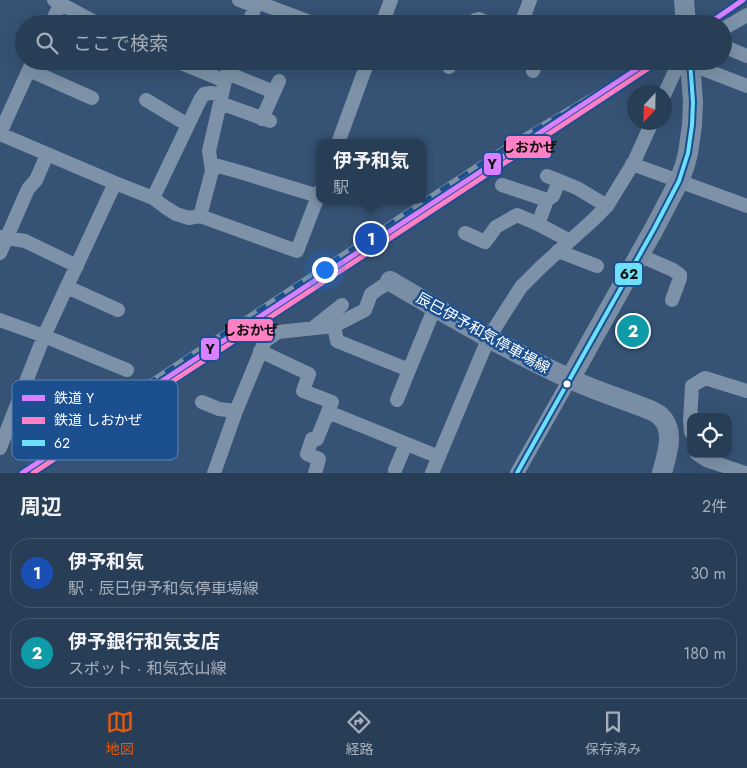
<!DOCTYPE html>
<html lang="ja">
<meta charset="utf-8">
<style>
:root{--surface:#283e57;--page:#344961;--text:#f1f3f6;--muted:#a5aeba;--line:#44576d;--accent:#ea580c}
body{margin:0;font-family:Jost,"Noto Sans JP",sans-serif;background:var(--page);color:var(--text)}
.controls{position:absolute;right:15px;bottom:15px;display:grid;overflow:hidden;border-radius:10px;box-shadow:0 5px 20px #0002}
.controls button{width:45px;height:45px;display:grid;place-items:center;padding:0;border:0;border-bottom:1px solid var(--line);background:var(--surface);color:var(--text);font:25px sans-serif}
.compass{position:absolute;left:627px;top:85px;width:45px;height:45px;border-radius:50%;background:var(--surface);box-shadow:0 5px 20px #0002;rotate:202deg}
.you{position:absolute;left:324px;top:269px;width:18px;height:18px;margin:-12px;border:4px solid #fff;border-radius:50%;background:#1a73e8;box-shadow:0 0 0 8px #1a73e833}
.badge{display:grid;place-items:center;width:32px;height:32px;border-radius:50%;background:var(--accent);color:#fff;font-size:16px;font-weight:700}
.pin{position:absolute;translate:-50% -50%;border:2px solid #fff;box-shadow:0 1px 5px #0006}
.popup{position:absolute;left:316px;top:139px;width:110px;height:65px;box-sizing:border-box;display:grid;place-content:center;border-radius:10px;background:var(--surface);filter:drop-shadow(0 1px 4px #0005);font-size:16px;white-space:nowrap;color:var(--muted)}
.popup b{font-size:19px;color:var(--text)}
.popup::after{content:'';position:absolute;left:50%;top:100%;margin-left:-10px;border:10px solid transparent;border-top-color:var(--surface)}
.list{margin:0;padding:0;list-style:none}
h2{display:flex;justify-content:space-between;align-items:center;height:65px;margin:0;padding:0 20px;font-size:21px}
h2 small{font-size:16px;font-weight:400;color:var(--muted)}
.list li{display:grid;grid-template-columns:32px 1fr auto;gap:15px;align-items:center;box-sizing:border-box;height:70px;margin:0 10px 10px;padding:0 10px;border:1px solid var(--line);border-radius:20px}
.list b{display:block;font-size:19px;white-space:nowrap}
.list p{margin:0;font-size:16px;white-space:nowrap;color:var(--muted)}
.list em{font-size:16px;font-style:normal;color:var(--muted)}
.icon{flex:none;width:28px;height:28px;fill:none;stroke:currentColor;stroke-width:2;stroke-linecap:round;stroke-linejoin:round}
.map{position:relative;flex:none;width:747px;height:473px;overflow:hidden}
.search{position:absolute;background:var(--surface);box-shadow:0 5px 20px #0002;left:15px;right:15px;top:15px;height:55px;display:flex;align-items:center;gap:12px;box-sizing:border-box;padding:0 18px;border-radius:28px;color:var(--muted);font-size:19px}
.sheet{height:225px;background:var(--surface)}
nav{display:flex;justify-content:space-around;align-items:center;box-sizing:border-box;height:70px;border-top:1px solid var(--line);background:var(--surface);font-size:14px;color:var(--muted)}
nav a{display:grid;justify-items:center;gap:2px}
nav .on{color:var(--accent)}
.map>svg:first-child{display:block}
</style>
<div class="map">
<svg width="747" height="473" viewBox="0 0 747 473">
<rect width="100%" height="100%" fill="#365274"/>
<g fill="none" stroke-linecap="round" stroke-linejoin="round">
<!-- street -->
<path stroke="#7d92a8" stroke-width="14" d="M54,0l44,24
M239,0l16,6
M257,2l58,22
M51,24l11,-24
M248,24l10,-24
M382,24l9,-24
M472,24l3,-4 4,-1 11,5
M521,24l9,-24
M723,29l24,-14
M723,46l24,10
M176,61l49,20
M690,64l57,22
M449,67l3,-6
M29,70l63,28
M533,71l4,-10
M227,73l47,19
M664,95l12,-26 5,-8
M146,100l42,25
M220,103l50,18
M262,119l17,-38
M0,133l33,-72
M0,134l115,49 38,15 12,9 11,7 13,4 11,-2 97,35 23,-60
M338,143l30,-82
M211,164l29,8 78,24
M632,164l115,42
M547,176l30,12 30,18
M502,185l45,15
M153,198l47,-98 4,-6 7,-1 11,1
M200,216l12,-45 -3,-20 16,-70 7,-20
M538,224l32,17
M465,233l20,9 11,-15 21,-12 21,9 9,-24 6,-4 6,-15
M0,237l25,4 52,25
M558,251l39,15
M0,253l28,-64 8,-9 11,-25
M639,255l34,15 7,5v3l-8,22
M67,287l51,23
M0,320l44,16 83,34
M334,326l3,15 72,29 26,-63
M313,328l29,-23
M260,351l49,23 -6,17 29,11 -15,37h-5l-5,15 12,5 -4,14
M397,400l12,-30
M202,402l17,7 17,2
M328,412l111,45
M691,432l-1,-11 2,-35 13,-8 42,13
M0,448l44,-112 71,-153
M697,454l9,6 39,13
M395,470l11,-26
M214,473l22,-62 29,-70 13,-9 56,-6 31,-16 6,-16 19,-13
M432,473l57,-136 32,-50 21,-21 51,-46 14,-14 27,-44 18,-40
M517,473l53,-94"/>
<!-- secondary -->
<path stroke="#798da4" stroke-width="20" d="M684,0l2,24
M390,281c58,34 117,69 178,97 27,13 55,21 82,32 5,2 10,5 13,9 12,15 3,38 -1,54
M570,379l84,-150 25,-48 6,-16 3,-12 4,-28 1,-23 -3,-41"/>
<!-- rail casing -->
<g stroke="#7e92a7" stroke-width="5.5">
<path id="rail" d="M21,473l37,-30 24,-16 430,-284 125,-74"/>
</g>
<!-- rail -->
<use href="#rail" stroke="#1b4f8f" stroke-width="4" stroke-dasharray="11" stroke-linecap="butt"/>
<!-- bus-1 casing -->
<g stroke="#1b4f8f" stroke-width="8">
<path id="bus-1" d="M517,473l137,-244 25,-48 9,-28 4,-28 1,-23 -3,-41"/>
</g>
<!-- bus-1 -->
<use href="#bus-1" stroke="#6ddff8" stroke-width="4"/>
<!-- rail-1 casing -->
<g stroke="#1b4f8f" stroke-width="9">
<path id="rail-1" d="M708,24l35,-24
M22,473l627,-412"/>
</g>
<!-- rail-2 casing -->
<g stroke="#1b4f8f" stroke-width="9">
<path id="rail-2" d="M33,473l619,-407"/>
</g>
<!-- rail-1 -->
<use href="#rail-1" stroke="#d880ff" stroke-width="5"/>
<!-- rail-2 -->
<use href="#rail-2" stroke="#ff80c5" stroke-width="5"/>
</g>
<!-- markers -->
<circle fill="#fff" stroke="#1b4f8f" stroke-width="2" cx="567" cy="384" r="4.5"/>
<g text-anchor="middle" stroke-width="5" stroke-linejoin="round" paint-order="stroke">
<!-- street labels -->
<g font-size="15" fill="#fff" stroke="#1b4f8f">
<text transform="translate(483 333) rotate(29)" y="5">辰巳伊予和気停車場線</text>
</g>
</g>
<!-- legend -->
<rect x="12" y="380" width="166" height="80" rx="8" fill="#1b4f8f" stroke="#5f84b1" stroke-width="1"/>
<rect x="22" y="395" width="23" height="6" fill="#d880ff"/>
<rect x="22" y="417" width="23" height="7" fill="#ff80c5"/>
<rect x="22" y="440" width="23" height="6" fill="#6ddff8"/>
<g font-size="14" fill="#fff">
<text x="54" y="403">鉄道 Y</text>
<text x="54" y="425">鉄道 しおかぜ</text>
<text x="54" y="448">62</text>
</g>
<g stroke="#1b4f8f" stroke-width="2">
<rect x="505" y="135" width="47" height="24" rx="5" fill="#ff80c5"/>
<rect x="483" y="152" width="19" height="24" rx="5" fill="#d880ff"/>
<rect x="614" y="262" width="29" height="24" rx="5" fill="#6ddff8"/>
<rect x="227" y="318" width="47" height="24" rx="5" fill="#ff80c5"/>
<rect x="200" y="337" width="20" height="24" rx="5" fill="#d880ff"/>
</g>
<g font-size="14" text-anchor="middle" font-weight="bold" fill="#111">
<text x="529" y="152">しおかぜ</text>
<text x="492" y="169">Y</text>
<text x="629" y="279">62</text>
<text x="250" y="335">しおかぜ</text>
<text x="210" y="354">Y</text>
</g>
</svg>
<div class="controls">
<button><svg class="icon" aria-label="locate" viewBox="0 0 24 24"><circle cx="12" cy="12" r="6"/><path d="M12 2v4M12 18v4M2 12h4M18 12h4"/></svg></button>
</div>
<svg class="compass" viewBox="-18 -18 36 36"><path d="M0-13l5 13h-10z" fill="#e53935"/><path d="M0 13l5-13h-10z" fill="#a5aeba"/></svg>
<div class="you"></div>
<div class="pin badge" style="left:371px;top:239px;background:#1a4fb4">1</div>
<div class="popup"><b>伊予和気</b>駅</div>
<div class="pin badge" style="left:633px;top:331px;background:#0f9aa8">2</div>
<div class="search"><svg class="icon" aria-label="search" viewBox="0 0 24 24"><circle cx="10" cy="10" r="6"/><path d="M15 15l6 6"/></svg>ここで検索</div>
</div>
<section class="sheet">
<h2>周辺<small>2件</small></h2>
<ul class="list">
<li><span class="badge" style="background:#1a4fb4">1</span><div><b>伊予和気</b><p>駅 · 辰巳伊予和気停車場線</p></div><em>30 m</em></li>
<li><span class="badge" style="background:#0f9aa8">2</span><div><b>伊予銀行和気支店</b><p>スポット · 和気衣山線</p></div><em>180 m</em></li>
</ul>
</section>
<nav>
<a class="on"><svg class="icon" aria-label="map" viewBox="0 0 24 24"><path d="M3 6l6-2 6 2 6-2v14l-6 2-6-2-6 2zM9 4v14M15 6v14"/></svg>地図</a>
<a><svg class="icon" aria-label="directions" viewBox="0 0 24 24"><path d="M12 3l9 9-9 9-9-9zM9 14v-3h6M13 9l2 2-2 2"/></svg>経路</a>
<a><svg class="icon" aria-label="saved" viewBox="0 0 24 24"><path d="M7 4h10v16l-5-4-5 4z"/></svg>保存済み</a>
</nav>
